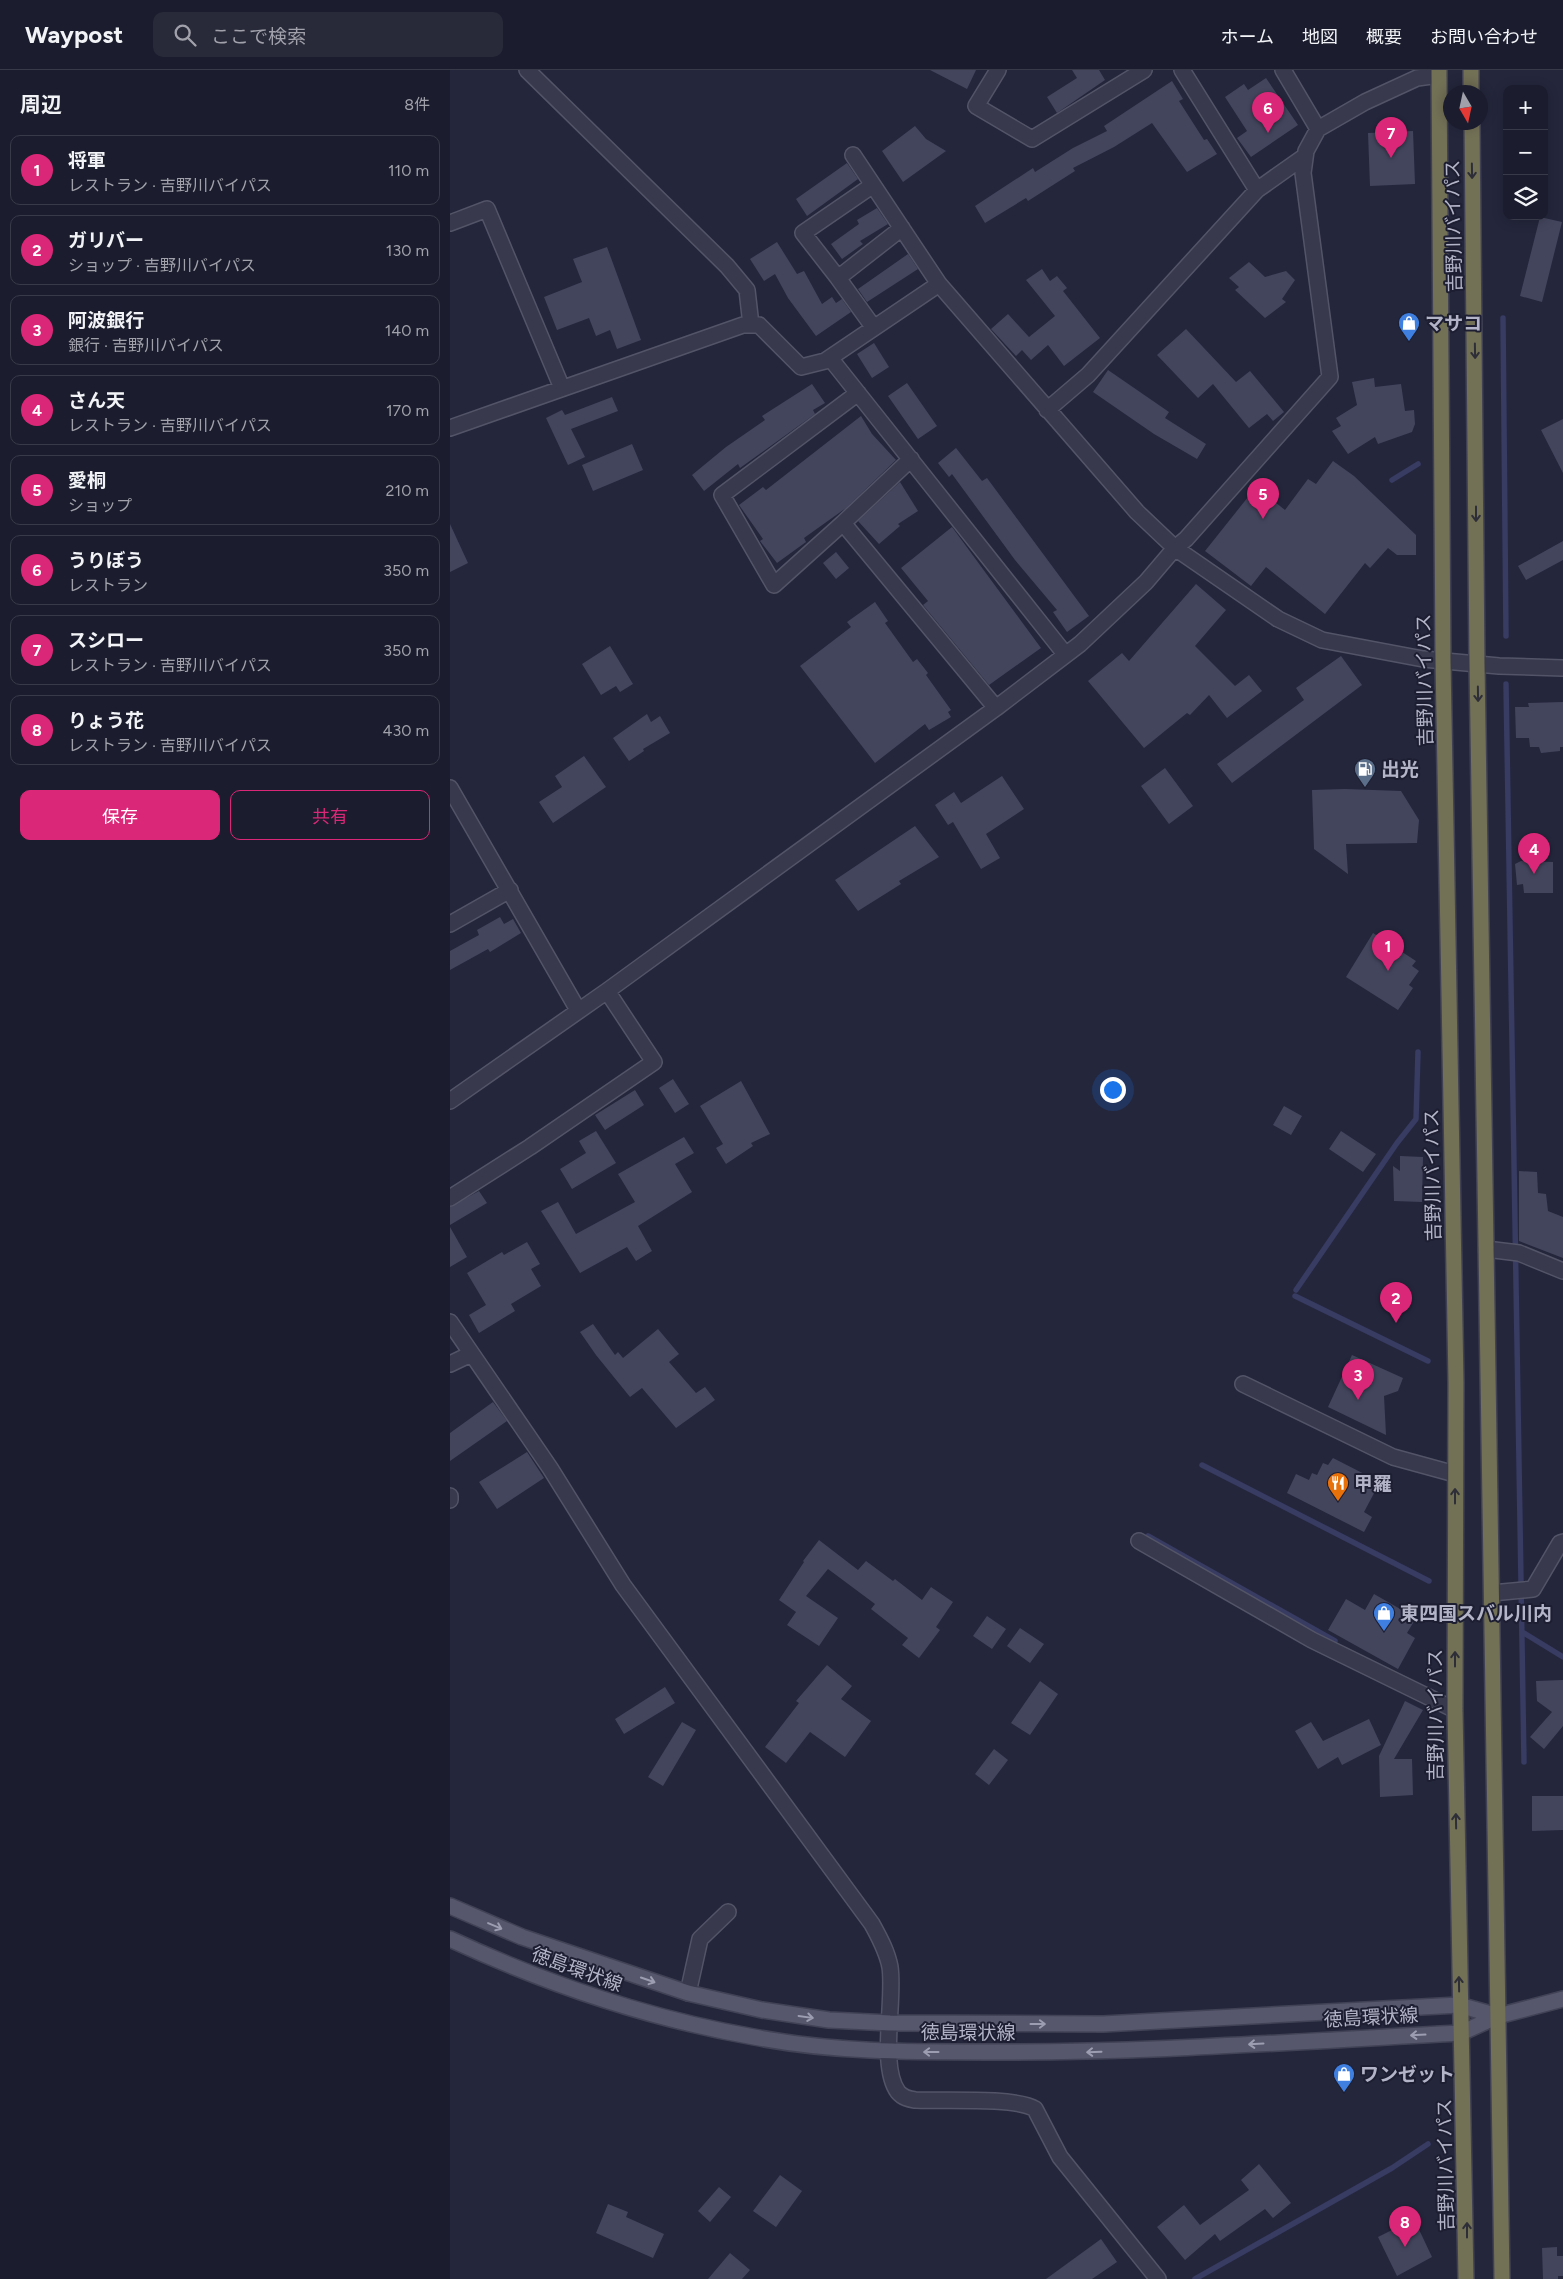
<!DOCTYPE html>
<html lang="ja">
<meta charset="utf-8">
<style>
:root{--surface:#1b1c2d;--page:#282939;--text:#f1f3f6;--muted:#a0a1aa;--line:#393a49;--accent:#db2777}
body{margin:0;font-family:Figtree,"Noto Sans JP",sans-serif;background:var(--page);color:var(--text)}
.controls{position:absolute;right:15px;top:15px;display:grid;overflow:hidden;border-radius:10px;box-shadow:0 2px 12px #0003}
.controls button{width:45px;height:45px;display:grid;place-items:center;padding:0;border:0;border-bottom:1px solid var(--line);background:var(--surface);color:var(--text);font:25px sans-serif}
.compass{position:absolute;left:993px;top:15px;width:45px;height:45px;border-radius:50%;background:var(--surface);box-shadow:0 2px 12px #0003;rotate:171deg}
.you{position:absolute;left:662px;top:1019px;width:18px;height:18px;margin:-12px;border:4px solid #fff;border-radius:50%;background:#1a73e8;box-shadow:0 0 0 8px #1a73e833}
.badge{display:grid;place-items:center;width:32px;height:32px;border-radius:50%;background:var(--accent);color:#fff;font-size:16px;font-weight:700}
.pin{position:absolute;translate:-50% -41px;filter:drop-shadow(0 1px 2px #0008)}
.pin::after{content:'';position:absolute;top:26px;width:18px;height:15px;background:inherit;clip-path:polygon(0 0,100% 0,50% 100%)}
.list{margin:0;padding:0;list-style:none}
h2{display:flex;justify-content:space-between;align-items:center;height:65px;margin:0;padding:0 20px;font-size:21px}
h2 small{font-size:16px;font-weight:400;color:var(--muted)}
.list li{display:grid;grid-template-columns:32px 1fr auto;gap:15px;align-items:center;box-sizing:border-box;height:70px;margin:0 10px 10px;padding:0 10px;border:1px solid var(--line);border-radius:10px}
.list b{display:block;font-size:19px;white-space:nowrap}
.list p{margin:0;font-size:16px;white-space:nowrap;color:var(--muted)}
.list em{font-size:16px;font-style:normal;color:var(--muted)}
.actions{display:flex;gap:10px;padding:15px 20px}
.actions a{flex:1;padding:11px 0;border:1px solid var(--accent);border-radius:10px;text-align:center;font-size:18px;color:var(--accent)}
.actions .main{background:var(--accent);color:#fff}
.icon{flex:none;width:28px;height:28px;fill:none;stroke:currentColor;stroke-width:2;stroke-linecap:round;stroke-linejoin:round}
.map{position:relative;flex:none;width:1113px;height:2209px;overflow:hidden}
header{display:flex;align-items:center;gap:30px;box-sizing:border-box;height:70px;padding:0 25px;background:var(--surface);border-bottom:1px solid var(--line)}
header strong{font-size:24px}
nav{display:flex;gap:28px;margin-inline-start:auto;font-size:18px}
.search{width:350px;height:45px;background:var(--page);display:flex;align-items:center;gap:12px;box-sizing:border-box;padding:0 18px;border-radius:10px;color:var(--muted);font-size:19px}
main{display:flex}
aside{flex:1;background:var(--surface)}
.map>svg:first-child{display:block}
</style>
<header>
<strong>Waypost</strong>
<div class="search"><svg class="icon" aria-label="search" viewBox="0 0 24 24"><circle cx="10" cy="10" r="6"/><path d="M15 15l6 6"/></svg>ここで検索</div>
<nav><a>ホーム</a><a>地図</a><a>概要</a><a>お問い合わせ</a></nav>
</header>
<main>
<aside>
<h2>周辺<small>8件</small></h2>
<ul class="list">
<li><span class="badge">1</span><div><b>将軍</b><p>レストラン · 吉野川バイパス</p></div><em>110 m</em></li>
<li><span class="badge">2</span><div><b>ガリバー</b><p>ショップ · 吉野川バイパス</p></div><em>130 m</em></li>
<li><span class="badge">3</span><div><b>阿波銀行</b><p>銀行 · 吉野川バイパス</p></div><em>140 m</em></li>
<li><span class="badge">4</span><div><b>さん天</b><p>レストラン · 吉野川バイパス</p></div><em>170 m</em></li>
<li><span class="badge">5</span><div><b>愛桐</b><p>ショップ</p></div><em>210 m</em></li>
<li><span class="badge">6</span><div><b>うりぼう</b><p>レストラン</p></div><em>350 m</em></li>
<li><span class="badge">7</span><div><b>スシロー</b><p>レストラン · 吉野川バイパス</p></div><em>350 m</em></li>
<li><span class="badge">8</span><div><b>りょう花</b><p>レストラン · 吉野川バイパス</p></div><em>430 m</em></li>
</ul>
<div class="actions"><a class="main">保存</a><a>共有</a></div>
</aside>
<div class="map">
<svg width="1113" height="2209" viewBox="0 0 1113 2209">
<rect width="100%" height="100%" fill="#24263c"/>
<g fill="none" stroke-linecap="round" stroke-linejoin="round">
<!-- stream -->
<path stroke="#383b62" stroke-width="5.5" d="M1053,248l3,318
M942,410l26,-16
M1056,614l18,1078
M846,1220l101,-147 19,-24 2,-67
M845,1226l133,65
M752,1395l227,116
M698,1466l187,105
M1074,1563l39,24
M745,2209l197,-111 36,-24"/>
</g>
<!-- building -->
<path fill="#43455d" d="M480,0h46l-9,19z
M622,0h27l6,10 -48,33 -10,-16 30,-19z
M816,8l32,47 -47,32 -14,-19 10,-7 -22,-34 19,-13 4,6z
M722,11l11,18 -4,2 25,39 3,-1 10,15 -30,18 -35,-49 -38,24 -41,21 2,3 -47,30 -2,-3 -41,25 -10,-17 58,-38 2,4 38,-24 34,-17 -3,-5z
M465,56l11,13 20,12 -43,31 -21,-31z
M963,61l2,53 -45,2 -2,-53z
M397,93l11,16 -51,37 -11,-17z
M427,138l11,16 -28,17 3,3 -21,15 -11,-15 28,-20 -2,-4z
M1090,147l22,5 -20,80 -22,-6z
M327,172l20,32 7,-3 18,33 10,-7 4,6 6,-4 9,13 -35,24 -28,-38 -13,-24 -11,7 -14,-22z
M157,177l34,93 -24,9 -7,-19 -14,6 -7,-18 -32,12 -13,-33 38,-15 -9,-23z
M458,184l10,15 -51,33 -9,-13z
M799,192l16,15 21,-6 9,9 -13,19 4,3 -21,16 -30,-28 4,-3 -10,-9z
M592,199l8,12 7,-5 10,12 -4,3 37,47 -36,28 -16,-21 -17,15 -9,-10 -6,6 -25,-27 17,-15 21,23 26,-21 -29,-36z
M736,259l50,53 14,-11 34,41 -11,9 -6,-7 -18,14 -36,-44 -15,14 -41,-43z
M424,273l15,24 -17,11 -15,-24z
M658,300l61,42 -4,6 41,26 -9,15 -43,-25 -61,-42z
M924,308l1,9 26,-3 4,27 9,-1 1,14 -3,8 -34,12 -3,-7 -27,17 -16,-23 9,-5 -5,-8 21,-13 -5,-23z
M457,313l30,43 -19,13 -30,-43z
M362,314l13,19 -12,7 2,4 -75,54 -2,-4 -34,27 -12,-16 34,-28 39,-27 -3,-4z
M162,327l6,14 -47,18 14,28 -17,8 -22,-47 16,-8 3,5z
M411,346l11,18 24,26 -50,48 -42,30 2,4 -29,21 -17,-22 3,-2 -24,-34 24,-18 3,3z
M1113,349v54l-22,-43z
M182,374l11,26 -50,21 -11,-26z
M506,378l26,33 5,-3 102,138 -22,16 -14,-20 4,-2 -42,-50 -63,-86 -3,3 -11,-14z
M883,391l21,15 62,59v20h-19l-9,-7 -18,20 -5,-5 -40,51 -59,-47 -15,19 -46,-35 51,-64 29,23 23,-31 8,5z
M450,412l18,29 -20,13 2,2 -21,18 -21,-23z
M0,454l18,39 -18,9z
M502,457l89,121 -52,37 -66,-80 5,-4 -27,-33z
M1113,471v19l-37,20 -8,-14z
M386,482l13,16 -13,11 -13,-16z
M746,514l30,26 -31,36 40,40 14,-11 13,16 -35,27 -18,-23 -19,20 -3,-2 -43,35 -56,-67 34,-28 7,8z
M425,532l13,19 -3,2 28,39 4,-3 11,14 -2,2 25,35 -3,2 3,5 -22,13 -4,-6 -50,39 -75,-97 51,-39 -4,-5z
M160,576l23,38 -13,8 -4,-6 -15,9 -19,-31z
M891,586l21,29 -130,98 -15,-19 87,-64 -8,-12z
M1113,632v45h-3v4l-19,2 -2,-6h-9l-1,-9h-13l-1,-31h14l-1,-4z
M197,644l4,8 9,-6 10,17 -27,16 1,2 -15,10 -16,-23z
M134,686l22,31 -53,36 -14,-21 23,-15 -7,-11z
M715,698l28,38 -24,18 -28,-38z
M552,706l22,33 -38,25 14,24 -19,11 -28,-47 -5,3 -13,-20 19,-13 7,11z
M895,719l56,2 18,29 -2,23 -71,1 2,30 -34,-25 -2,-59z
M465,756l24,31 -40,24 2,3 -43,27 -23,-31z
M1071,791l32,1v31h-29l-1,-9 -6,1 -2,-21z
M50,847l4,7 9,-5 8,14 -31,19 -2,-3 -38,21v-19l29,-16 -2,-5z
M923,863l43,28 -4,5 7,5 -10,14 4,3 -15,22 -52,-33z
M223,1009l16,25 -14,9 -16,-25z
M291,1011l29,53 -19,9 2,3 -27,18 -10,-16 7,-4 -23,-38z
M185,1020l9,15 -39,25 -10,-15z
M834,1036l18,10 -11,19 -18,-10z
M146,1061l20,32 -44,26 -12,-20 26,-16 -7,-12z
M891,1061l35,23 -13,18 -34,-23z
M234,1067l10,16 -19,11 17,28 -54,34 14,25 -16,10 -9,-14 -47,26 -39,-62 17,-9 18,32 59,-32 -17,-28z
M950,1086l23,1 -1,45 -28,-1 -1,-35 7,5z
M1069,1101l18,1 1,21 8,1 2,17 15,6v41l-44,-17z
M29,1121l8,12 -37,22v-18z
M0,1157l17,30 -17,10z
M77,1172l13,22 -9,5 10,17 -30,18 4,7 -36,22 -10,-18 17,-10 -19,-32 35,-21 2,3z
M143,1254l22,31 3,-3 5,6 35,-29 21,25 -10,8 27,31 9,-6 10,13 -39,28 -34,-40 -12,9 -34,-42 -16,-23z
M902,1285l51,23 -5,13 -14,5 2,39 -58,-28z
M43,1332l14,19 -57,40v-28z
M77,1382l17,26 -47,31 -18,-27z
M883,1388l47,24 -16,30 8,5 -8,15 -77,-39 9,-19 13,6 3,-7 5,2 6,-12 5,2z
M369,1470l39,30 8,-9 27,20 2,-2 27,21 9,-13 22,15 -17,25 4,3 -21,28 -17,-13 6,-7 -37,-29 4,-5 -47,-35 -22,27 32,22 -19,28 -32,-21 9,-13 -17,-12 25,-38 -1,-1z
M924,1524l42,24 -9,15 8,5 -17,31 -70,-39 18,-31 19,11z
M537,1546l19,13 -14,20 -19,-13z
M570,1558l24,16 -14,19 -23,-17z
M377,1595l25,21 -11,13 30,22 -26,36 -35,-25 -24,31 -21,-16 34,-44 -3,-2z
M1113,1610v46l-19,23 -14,-12 22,-25 -15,-11 -1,-20z
M590,1611l18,13 -28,41 -19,-12z
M215,1617l10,16 -51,31 -9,-15z
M955,1631l18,9 -29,49h18l1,36 -33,2 -1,-41z
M919,1649l12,26 -39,20 -4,-8 -20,12 -23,-38 16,-9 12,19z
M232,1652l14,8 -33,56 -15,-9z
M544,1679l14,11 -19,25 -14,-11z
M1082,1726h31v34l-31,1z
M809,2094l32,39 -18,15 -8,-9 -45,32 -5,-7 -30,26 -28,-33 27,-22 16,20 49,-35 -8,-10z
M330,2105l22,16 -26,36 -23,-16z
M269,2117l12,10 -21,25 -12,-11z
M158,2134l20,8 -2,5 38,17 -11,24 -57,-25z
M964,2149l18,38 -35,19 -19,-39z
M651,2169l16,23 -25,17h-46z
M1107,2177v9h6v20h-5v3h-15l-1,-31z
M280,2183l20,17 -8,9h-34z"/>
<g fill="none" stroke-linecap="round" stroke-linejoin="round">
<!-- minor casing -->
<g stroke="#535467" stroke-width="18">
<path id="minor" d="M77,0l200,196 20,24 4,35
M548,0l-22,36 56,33 112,-69
M732,0l75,120
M833,0l35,59
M403,85l86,129
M423,115l-70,48 35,45 64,-50
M0,153l37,-14 75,179
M388,208l36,50
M380,288l235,296
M597,340l41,-35 169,-185 48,-34
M0,358l293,-103h16l42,42 24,-6 114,-77 198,228 38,36 103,71 44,21 101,19 76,7 64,2
M461,389l-68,64 153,185
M393,453l-69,62 -52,-90 136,-102
M0,718l128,222
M0,854l60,-34
M0,1031l157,-110 389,-283 84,-64 66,-62 29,-34 11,-9 144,-162 -27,-204 3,-22 12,-22 47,-27 52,-24 22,-3
M0,1128l80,-51 124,-85 -47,-71
M1036,1179l33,4 44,18
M0,1252l100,146 73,117 249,339c7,13 15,27 18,43 5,33 -11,99 8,125 5,6 11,7 17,8 26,1 102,-3 120,9l25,48 98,122
M0,1294l21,-10
M793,1314l150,73 62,17
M0,1426v4
M689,1471l173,99 143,70
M1042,1523l41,-4 27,-46 3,-1
M238,1923l12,-54 28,-27"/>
</g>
<!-- major casing -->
<g stroke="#414255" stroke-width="18">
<path id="major" d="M0,1836l72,31 166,56 74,17 67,10 61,3 213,1 356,-19 39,11
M0,1869c99,46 196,79 304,98 77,15 154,15 232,15 158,1 316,-11 475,-19l37,-17 65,-17"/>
</g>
<!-- highway casing -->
<g stroke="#404154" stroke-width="18">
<path id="highway" d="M989,0l4,591 13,722 -1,327 11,569
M1021,0v22
M1022,52l5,542 25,1615"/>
</g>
<!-- minor -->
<use href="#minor" stroke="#38394c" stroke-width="15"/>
<!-- major -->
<use href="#major" stroke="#56576c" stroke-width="15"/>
<!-- highway -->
<use href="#highway" stroke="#727055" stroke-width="15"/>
</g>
<!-- one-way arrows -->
<defs><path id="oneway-shaft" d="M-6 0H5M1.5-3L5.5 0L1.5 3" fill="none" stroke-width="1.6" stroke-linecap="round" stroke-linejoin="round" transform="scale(1.25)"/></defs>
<g stroke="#2e2e38">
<use href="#oneway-shaft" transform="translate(1022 101) rotate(89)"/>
<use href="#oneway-shaft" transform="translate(1025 281) rotate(89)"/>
<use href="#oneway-shaft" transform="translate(1026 444) rotate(90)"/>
<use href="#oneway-shaft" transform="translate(1028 624) rotate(89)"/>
<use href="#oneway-shaft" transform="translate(1005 1426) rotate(-90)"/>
<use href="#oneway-shaft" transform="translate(1005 1589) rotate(-90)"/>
<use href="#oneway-shaft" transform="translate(1006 1751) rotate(-91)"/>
<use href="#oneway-shaft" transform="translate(1009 1914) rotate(-91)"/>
<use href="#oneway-shaft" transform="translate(1017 2160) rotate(-90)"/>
</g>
<g stroke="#9c9db0">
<use href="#oneway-shaft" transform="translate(45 1856) rotate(23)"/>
<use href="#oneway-shaft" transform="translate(198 1910) rotate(19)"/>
<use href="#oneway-shaft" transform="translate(356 1947) rotate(8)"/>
<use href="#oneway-shaft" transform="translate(588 1954)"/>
<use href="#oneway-shaft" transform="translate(968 1965) rotate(177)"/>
<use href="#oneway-shaft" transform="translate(806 1974) rotate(177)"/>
<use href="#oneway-shaft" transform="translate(481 1982) rotate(-180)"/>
<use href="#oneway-shaft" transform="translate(644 1982) rotate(178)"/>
</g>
<!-- icons -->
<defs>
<g id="shop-pin" transform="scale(1.125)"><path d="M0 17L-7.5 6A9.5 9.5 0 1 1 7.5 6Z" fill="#3f7fe0" stroke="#1d1e31"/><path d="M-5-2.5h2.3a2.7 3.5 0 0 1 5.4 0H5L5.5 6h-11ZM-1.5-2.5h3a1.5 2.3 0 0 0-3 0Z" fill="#fff"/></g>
<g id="fuel-pin" transform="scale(1.125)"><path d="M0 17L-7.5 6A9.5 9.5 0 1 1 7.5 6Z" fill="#5c6f8a" stroke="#1d1e31"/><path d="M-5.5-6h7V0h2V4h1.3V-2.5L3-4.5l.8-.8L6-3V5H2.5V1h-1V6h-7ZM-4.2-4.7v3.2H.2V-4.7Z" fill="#fff"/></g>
<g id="restaurant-pin" transform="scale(1.125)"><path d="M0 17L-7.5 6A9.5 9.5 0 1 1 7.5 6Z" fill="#e8710a" stroke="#1d1e31"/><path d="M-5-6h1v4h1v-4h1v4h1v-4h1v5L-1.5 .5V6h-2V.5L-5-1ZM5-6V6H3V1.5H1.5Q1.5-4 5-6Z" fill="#fff"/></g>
</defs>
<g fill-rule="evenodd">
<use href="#shop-pin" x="959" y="253"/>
<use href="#fuel-pin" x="915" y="699"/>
<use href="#restaurant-pin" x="888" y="1413"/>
<use href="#shop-pin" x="934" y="1543"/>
<use href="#shop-pin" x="894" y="2004"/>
</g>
<g text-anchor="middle" stroke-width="4" stroke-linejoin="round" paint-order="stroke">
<!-- street labels -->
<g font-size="19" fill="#b3b4c7" stroke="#1d1e31">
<text transform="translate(1003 156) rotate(-91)" y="7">吉野川バイパス</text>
<text transform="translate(974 610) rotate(-91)" y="7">吉野川バイパス</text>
<text transform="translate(982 1105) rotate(-91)" y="7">吉野川バイパス</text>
<text transform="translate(985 1645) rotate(-90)" y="7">吉野川バイパス</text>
<text transform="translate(127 1899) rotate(20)" y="7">徳島環状線</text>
<text transform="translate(921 1947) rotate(-3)" y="7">徳島環状線</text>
<text x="518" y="1969">徳島環状線</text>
<text transform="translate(995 2095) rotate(-91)" y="7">吉野川バイパス</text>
</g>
<!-- poi labels -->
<g font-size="19" font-weight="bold" fill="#b3b4c7" stroke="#1d1e31" text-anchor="start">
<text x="975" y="260">マサコ</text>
<text x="931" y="706">出光</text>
<text x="904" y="1420">甲羅</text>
<text x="950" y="1550">東四国スバル川内</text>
<text x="910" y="2011">ワンゼット</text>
</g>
</g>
</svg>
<div class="controls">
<button>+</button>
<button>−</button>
<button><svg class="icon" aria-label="layers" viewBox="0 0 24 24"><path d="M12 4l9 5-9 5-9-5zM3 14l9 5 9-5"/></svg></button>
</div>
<svg class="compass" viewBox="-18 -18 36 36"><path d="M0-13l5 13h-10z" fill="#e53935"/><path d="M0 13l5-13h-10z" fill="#a0a1aa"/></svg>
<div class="you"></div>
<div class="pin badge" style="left:938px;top:901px">1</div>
<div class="pin badge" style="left:946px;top:1253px">2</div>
<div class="pin badge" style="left:908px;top:1330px">3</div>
<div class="pin badge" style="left:1084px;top:804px">4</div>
<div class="pin badge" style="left:813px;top:449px">5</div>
<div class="pin badge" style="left:818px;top:63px">6</div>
<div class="pin badge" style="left:941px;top:88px">7</div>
<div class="pin badge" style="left:955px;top:2177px">8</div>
</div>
</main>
